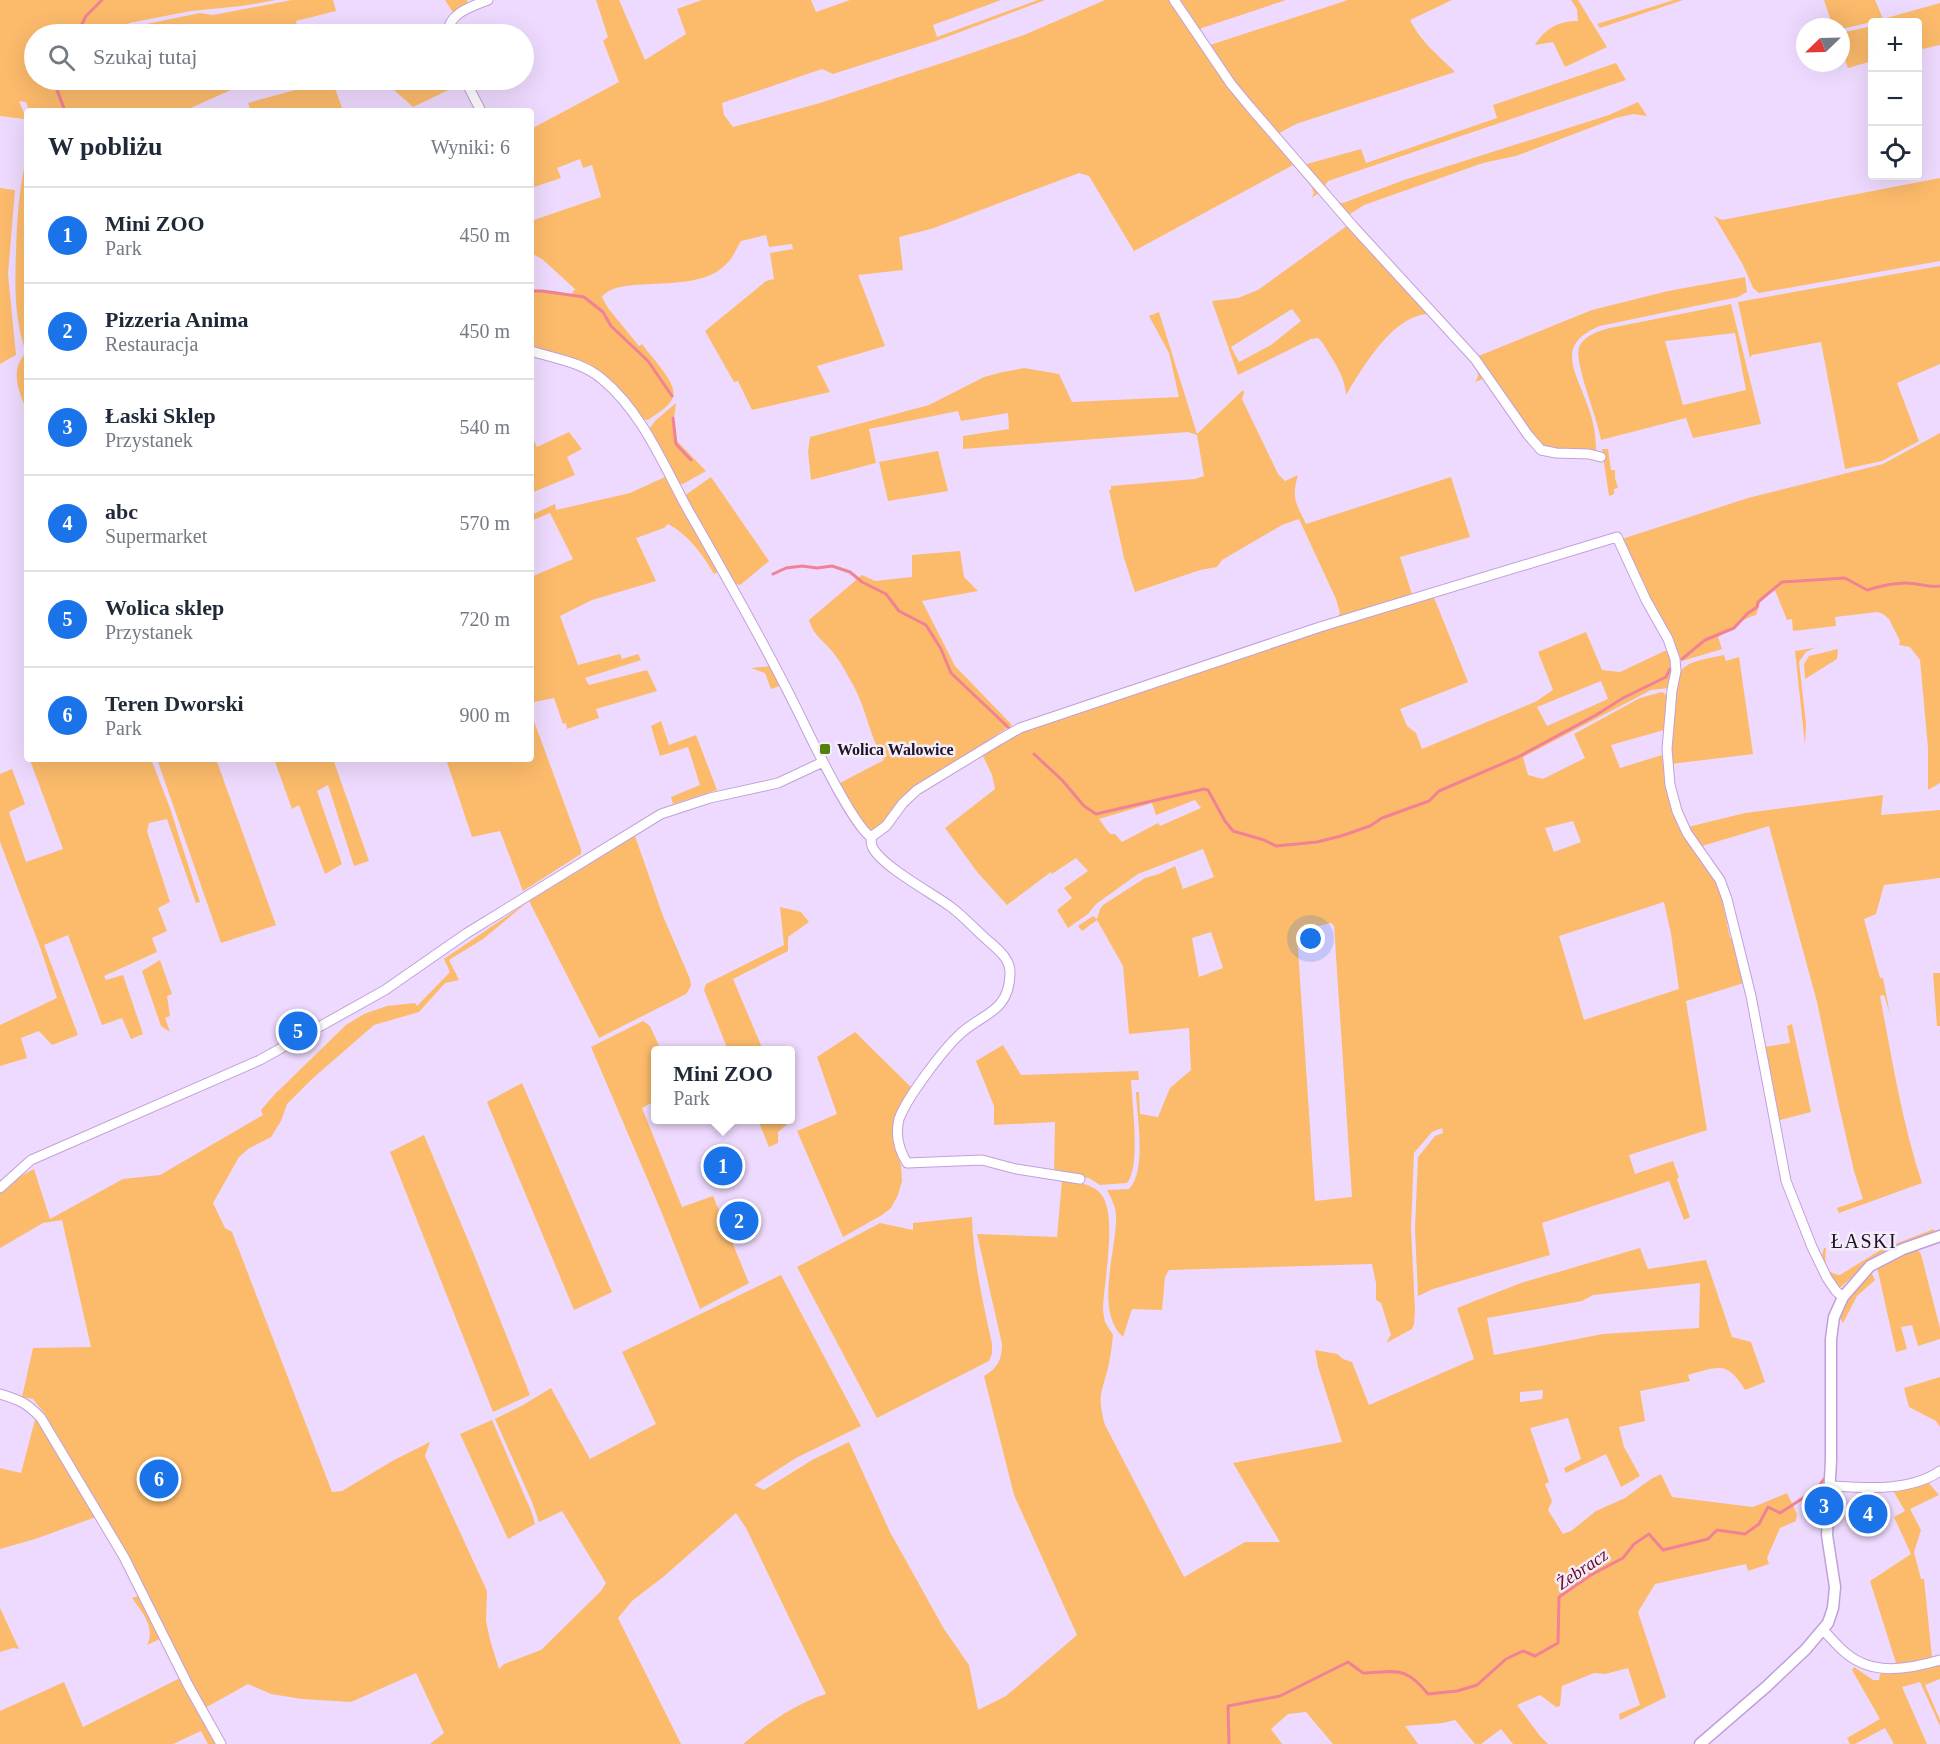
<!DOCTYPE html>
<html lang="pl">
<meta charset="utf-8">
<style>
:root{--surface:#fff;--page:#f2f2f3;--text:#1f2937;--muted:#747a83;--line:#e0e1e3;--accent:#1a73e8}
body{margin:0;font-family:"Times New Roman",serif;background:var(--page);color:var(--text)}
.controls{position:absolute;right:18px;top:18px;display:grid;overflow:hidden;border-radius:6px;box-shadow:0 6px 24px #0002}
.controls button{width:54px;height:54px;display:grid;place-items:center;padding:0;border:0;border-bottom:2px solid var(--line);background:var(--surface);color:var(--text);font:30px sans-serif}
.compass{position:absolute;left:1796px;top:18px;width:54px;height:54px;border-radius:50%;background:var(--surface);box-shadow:0 6px 24px #0002;rotate:247deg}
.you{position:absolute;left:1311px;top:939px;width:21px;height:21px;margin:-15px;border:4px solid #fff;border-radius:50%;background:#1a73e8;box-shadow:0 0 0 9px #1a73e833}
.badge{display:grid;place-items:center;width:39px;height:39px;border-radius:50%;background:var(--accent);color:#fff;font-size:20px;font-weight:700}
.pin{position:absolute;translate:-50% -50%;border:3px solid #fff;box-shadow:0 2px 6px #0006}
.popup{position:absolute;left:651px;top:1046px;width:144px;height:78px;box-sizing:border-box;display:grid;place-content:center;border-radius:6px;background:var(--surface);filter:drop-shadow(0 2px 4px #0005);font-size:20px;white-space:nowrap;color:var(--muted)}
.popup b{font-size:22px;color:var(--text)}
.popup::after{content:'';position:absolute;left:50%;top:100%;margin-left:-12px;border:12px solid transparent;border-top-color:var(--surface)}
.list{margin:0;padding:0;list-style:none}
h2{display:flex;justify-content:space-between;align-items:center;height:78px;margin:0;padding:0 24px;font-size:26px}
h2 small{font-size:20px;font-weight:400;color:var(--muted)}
.list li{display:grid;grid-template-columns:39px 1fr auto;gap:18px;align-items:center;box-sizing:border-box;height:96px;padding:0 24px;border-top:2px solid var(--line)}
.list b{display:block;font-size:22px;white-space:nowrap}
.list p{margin:0;font-size:20px;white-space:nowrap;color:var(--muted)}
.list em{font-size:20px;font-style:normal;color:var(--muted)}
.icon{flex:none;width:33px;height:33px;fill:none;stroke:currentColor;stroke-width:2;stroke-linecap:round;stroke-linejoin:round}
.map{position:relative;flex:none;width:1940px;height:1744px;overflow:hidden}
.search{position:absolute;background:var(--surface);box-shadow:0 6px 24px #0002;left:24px;top:24px;width:510px;height:66px;display:flex;align-items:center;gap:15px;box-sizing:border-box;padding:0 21px;border-radius:33px;color:var(--muted);font-size:22px}
.panel{position:absolute;background:var(--surface);box-shadow:0 6px 24px #0002;left:24px;top:108px;width:510px;height:654px;border-radius:6px}
.map>svg:first-child{display:block}
</style>
<div class="map">
<svg width="1940" height="1744" viewBox="0 0 1940 1744">
<rect width="100%" height="100%" fill="#eedafe"/>
<!-- green -->
<path fill="#fcbb6b" fill-rule="evenodd" d="M0,0h276l-34,6 -51,5 -62,12 -2,5 73,-15 13,2 79,-15h41l3,11 -40,10 3,13h-265v46h229l-19,4 -60,27h-155l-3,-9 -7,-1 5,12v6l-24,-3z
M445,0h22l1,4 -14,10z
M596,0h23l26,60 41,-26 -9,-25 25,-9h109l5,12 34,-12h151l-68,25 4,12 101,-37h7l-109,41 -103,33 -11,-5 -100,34 2,12 9,12 87,-24 134,-44 70,-24 81,-35h64l63,90 87,103 -8,5 3,-5 -3,-7 -18,-21 -159,86 -45,-75 -10,-3 -148,56 -32,8 4,33 -45,5 27,71 -68,20 13,26 -78,18 -14,-29 -4,1 -29,-51 61,-50 8,-2 -4,-26 23,-4 -1,-5 -23,3 -3,-12 -25,6c-4,6 -7,15 -12,20 -29,37 -108,11 -127,36l6,11 31,38 3,-2c8,12 36,39 31,53 -3,10 -17,17 -25,23l-7,-1 -37,-42 -73,-29v-58l23,1 17,4 4,-6 -33,-30 -11,-6v-32l70,-24 -9,-32 -9,3 -3,-9 -23,9 4,10 -27,9 -3,-7v-51l88,-47 -16,-41 5,-4z
M1177,0h109l-84,28 -4,4z
M1348,0h104l-42,20c10,21 29,36 45,52l-159,52 -20,11 -40,-47 -26,-43z
M1571,0h7l29,47 -42,20 -12,-25 -18,3c10,-17 24,-24 43,-24l-1,-12z
M1674,0h9l-83,28 -3,-4z
M1824,0h51l8,19 57,-16v42l-22,5v-28h-40l3,-2 -40,9v-2h-8z
M1872,26v35l-24,7 -7,-19v-16z
M1616,63l10,17 -298,101 -3,4 13,17 5,1 61,-23 205,-65 29,-13 9,14 -14,-2 -17,4 -100,38 -33,7 -119,42 -17,11 -44,-51 58,-16 5,14 131,-45 -4,-13z
M332,80l10,28 -7,3h-84l-3,-8z
M383,80h78l2,3 -50,24z
M27,155v257c-8,-22 -18,-39 -1,-60 -12,-33 -11,-66 -10,-100 1,-33 3,-65 11,-97z
M1940,178v83l-181,32 -6,-5 -10,-23 -29,-49 8,4z
M0,188l15,2 -7,84 8,81 -16,9z
M1348,225l129,142 8,11 -10,4c5,-7 3,-10 -1,-17l-45,-51c-37,1 -66,54 -83,81 -1,-20 -14,-36 -24,-53l-4,-4 -7,1 -73,36 -26,-74 26,-3 20,-8zM1292,309l9,12 -30,24 -32,17 -8,-15z
M1940,266v98l-43,19 22,58 -37,20 -37,8 -24,-127 -69,13 -2,3 -12,-56z
M1745,277l2,15 -9,5 -138,29c-45,18 -25,44 -13,78 6,15 9,31 9,47l-46,-1 -12,-6 -62,-87 116,-47 76,-19z
M1731,304l30,120 -68,14 -7,-20 -85,22c-3,-21 -27,-77 -22,-92 4,-12 19,-17 31,-20zM1735,333l11,57 -63,15 -18,-64z
M1159,312l38,122 46,-44 1,3 -2,6 36,75 7,7 13,-6c-7,23 -2,28 8,49l145,-47 19,60 -70,20 12,37 -75,24 3,-5 -4,-14 -37,-80 -17,6 -60,35 -5,7 -17,3 -65,22 -11,-34 -15,-68h2v-4l84,-7 9,-3 -7,-41 -9,-3 -225,17v-13l46,-7 -1,-16 -47,8 -3,-10 -89,18 7,34 -65,17 -3,-28 2,-15 119,-32 55,-28 19,-5 21,-4 35,6 13,28 107,-5 -10,-44 -20,-37z
M676,403l-3,23 4,15 29,30 -23,13 -6,-1 -28,-54 7,-9z
M569,432l13,17 -15,8 8,18 -44,18v-59l6,13z
M1940,433v350l-12,7v-42l-8,-88 -10,-13 -11,-2 1,-4 -11,-22 -6,-5 -6,-2 -42,5 1,9 -43,5 -1,-12 -5,1 -12,-30 -14,10 -5,15c-14,3 -25,15 -38,22l4,12 -40,12 -3,-2 -29,-55 -28,-65 126,-41 135,-34z
M1602,449h6l3,21h4v8l3,10 -4,1v5l-5,2z
M938,451l10,40 -60,10 -9,-39z
M665,477l54,94 -5,3c-12,-20 -25,-39 -46,-50l-4,4 -28,10 20,43 -64,19 -32,16 18,49 42,-11 2,5 16,-5 3,6 -56,18 4,7 58,-15 10,21 -61,18 3,9 -32,11 -1,-6 -3,1 -9,-26 -20,4 -3,-1v-124l42,-18 -23,-46 -19,8v-6l24,-11 1,6 74,-17z
M711,477l58,84 -29,24 -7,-2 -49,-87z
M960,551l4,26 14,14 -56,10 33,65 57,59 -105,68 -28,35c-4,1 -7,3 -10,1 -11,-5 -23,-35 -29,-46l44,-23c-16,-26 -18,-56 -35,-82 -5,-10 -11,-20 -18,-28 -9,-10 -19,-17 -22,-30l53,-45 13,6 37,-4v-22z
M1433,595l35,87 -68,27 7,17 9,7 6,16 113,-47 18,-12 -15,-38 48,-20 16,38 18,2 49,-23 2,21 -2,18 -18,2 -128,67 5,18 15,4 42,-21 -11,-24 66,-36 22,-6 6,4 -4,34 -53,15 9,23 42,-13 8,48 6,14 42,65 12,56h3l11,45 -58,18 21,129 -78,25 6,19 38,-13 6,17 -2,1 13,38 -6,3 -15,-39 -127,42 8,32 -117,34 -15,7 -3,-67 3,-72 17,-21 8,-3 -1,-5 -10,4 -18,21 -3,75 4,82 -1,14 -2,5 -26,14 5,-8 -10,-32 -5,-3v-17l-4,-19 -203,6 -4,7 -3,33 -30,-1 -9,28c-29,-26 -6,-87 -7,-121 0,-9 -5,-18 -9,-26l22,-1c18,-19 8,-72 7,-97h3l1,22 18,3 12,-29 21,-18 -2,-42 -60,6 -6,-68 -26,-46 -15,11 -4,-5 15,-10 4,3 3,-10 3,-4 42,-27 14,-4 16,-8 8,23 31,-12 -11,-28 -65,25 -42,30 -8,10 -20,14 -11,-18 15,-12 -8,-10 24,-17 -12,-13 -24,16 -1,-2 -44,33 -29,-32 -33,-45 50,-39 -3,-14 -10,-21 38,-21 336,-115zM1601,681l7,18 -61,27 -10,-19zM1195,800l6,8 -41,18 -2,-3 -36,19 -7,-8h-5l-11,-15 53,-16 4,12zM1573,821l8,21 -27,10 -9,-24zM1664,902l7,32 8,55 -95,31 -25,-84zM1331,923l3,3 18,271 -37,4 -18,-266 9,-6zM1211,932l12,36 -24,9 -7,-39z
M1814,648l-8,4 -7,10 7,62 -1,21 -10,-94z
M1838,649l-1,10 -32,20 -1,-15 5,-8z
M1724,655l2,6 13,-4 14,97 -82,10c1,-21 0,-78 10,-93 7,-11 31,-13 43,-16z
M773,666l9,19 -11,4 -6,-16 -14,-5z
M531,713l50,136v5l-58,37 -23,-60 -28,6 -26,-78h85z
M661,721l8,24 27,-10 21,55 -44,14 -2,-7 29,-12 -12,-38 -28,9 -9,-30z
M32,759h119l19,49 30,94 -4,1 -29,-84 -18,4 -2,8 23,71 -12,6 9,23 -15,7 5,14 -53,24 2,4 17,-5 20,59 -12,5 -9,-21 -20,7 -34,-90 -24,10 34,90 -26,10 -13,-14 -18,7 6,20 -27,8v-41l57,-27 -17,-51 -40,-105v-68l12,-5 13,35 -16,8 17,50 37,-13 -33,-89z
M157,759h59l60,166 -55,18z
M274,759h59l36,102 -15,5 -26,-81 -11,6 25,73 -17,10 -26,-69 -7,4z
M1883,795l-2,20 59,-5v68l-56,7 -8,29 -12,5 16,59h3l7,36 -6,-19 -4,1c12,63 22,126 42,187l-83,30 -2,-5 26,-9 -9,-28 -15,-65 -22,-104 -48,-176 -67,20 -14,-19 57,-14z
M635,836l28,80 27,63 1,7 -5,8 -87,44 -70,-137 -46,38 -34,21 10,20 -14,3 -26,29 -45,13 -62,54 -25,25 -6,17 -10,16 -23,12 -9,8 -26,46 12,25 7,4 100,260 10,-1 52,-31 36,-18 -5,14 62,135 -1,30 4,19 9,29 5,-5 37,-14 60,-59 5,-8 -44,-72 -23,11 -7,-20 -37,-83 28,-14 28,-17 39,71 66,-35 -34,-72 159,-77 80,151 -65,32 -42,27 10,5 48,-30 37,-18 41,90 54,97 25,36 9,45 28,-14 71,-61 -63,-140 -30,-119c14,-8 18,-17 18,-32l-25,-110 80,3 5,-57c12,2 27,3 36,11 22,17 5,92 5,120l2,11 8,13c-1,9 -2,19 -4,28 -6,29 -13,30 -4,62l79,152 61,-35h35l-47,-79 109,-21 -24,-75 -3,-17 22,4 6,5 9,3 17,43 105,-46 -17,-51 64,-25 119,-35 8,21 58,-9 26,77 19,5 14,40 -20,8c-18,-30 -27,-23 -57,-15l2,6 -50,10 5,30 -26,6 5,20 16,29 -19,11 -15,-33 -40,19 -2,-5 17,-9 -13,-41 -38,10 19,54 -4,2 7,17 -4,9 15,24 8,-3 25,-20 29,-13 26,-19 10,-5 11,23 81,10 34,-14 10,21 -1,7 -16,7 -13,30 2,6 -21,7 -2,-7 -91,20 -17,28 28,85 -46,23 -1,-6 21,-9 -12,-37 -23,6 -11,-1 -32,13 -2,20 -4,1 -16,-12 -23,10 23,31 8,8h-35l-12,-15 -20,15h-6l-20,-24 -12,3 -38,3 13,18h-85l-27,-32 -18,2 -17,15 11,15h-539c25,-21 52,-40 83,-50l-80,-166 -10,-15 -74,65 -29,22 -15,18 63,126h-251l14,-11 -28,-60 -65,29 -49,-3 -31,-5 -23,-10 -43,24 -76,-151 -84,-143 -12,-15 -11,-2 11,-49 58,-1 -29,-127 -19,3 -43,25v-55l15,-14 19,-10 16,50 73,-40 37,-4 103,-60 -2,-5 14,-16 71,-69 18,-11 23,-8 28,-3 2,3 33,-34 -6,-13 85,-58zM1700,1283l-1,45 -96,6 -109,21 -7,-37 95,-17 11,-6zM1543,1390l-1,9 -22,3v-10z
M780,907l21,5 8,10 -21,15v14l-55,28 30,71h-35l-24,-60 2,-6 78,-39z
M160,960l12,34 -5,2 3,20 -5,2 5,14 -9,-6 -19,-55z
M1933,973h7v53h-3z
M643,1021l7,5 11,24h-5l-1,51 -13,7 40,99 31,-11 36,87 -49,26 -39,-98 -70,-164z
M1792,1024l19,88 -35,9 -12,-74 26,-4 -3,-17z
M855,1032l59,58 -16,25 -1,36 4,15 1,15 -4,14 -7,13 -9,7 -39,22 -46,-106 40,-17 -20,-57z
M1003,1045l18,30 117,-4 1,9h-8c1,23 10,87 -4,103l-27,2 -11,-7 -35,-5 1,-51 -61,3v-19l-18,-45z
M522,1083l90,209 -38,18 -87,-208z
M791,1117l1,3 -14,12v11l-9,4 -11,-27h32z
M424,1135l51,122 55,138 -37,17 -103,-260z
M972,1217c1,43 11,85 20,127v10l-3,7 -112,57 -80,-151 83,-44 33,7v-7z
M1934,1229v3l-53,22 -16,11 -24,22c-11,-2 -17,-18 -20,-28l3,-11h2c-1,13 -3,25 14,27l42,-26z
M1915,1250l5,2 2,6 18,70v11l-22,7 -6,-21 -11,2 6,22 -11,3 -19,-85z
M1869,1273l3,1 3,6 -18,16 -14,27 -4,-7 6,-14z
M1940,1377v50l-4,-6 -27,-14 -5,-19z
M36,1416l60,101 -61,22 -35,10v-81l21,5z
M492,1420l40,93 3,11 -27,15 -48,-105z
M1927,1481l12,14 -29,14 11,21 -7,22 7,27h3l8,78 -2,3 -33,6 -27,-85 41,-27 -17,-37 11,-6 -14,-24z
M138,1596l22,43 -13,6c9,-17 -5,-33 -15,-47z
M0,1608l19,41 -6,-1 -13,4z
M1940,1663v16l-15,6 15,35v6l-20,-44 -18,5 25,57h-33l-9,-16 -30,16h-5l-3,-6 33,-19 -28,-49 2,-3 19,13h6l1,-6 3,-1 30,-3z
M180,1678l37,66h-9l-7,-13 -28,13h-173v-33l64,-29 19,45z"/>
<g fill="none" stroke-linecap="round" stroke-linejoin="round">
<!-- stream -->
<path stroke="#f18194" stroke-width="3" d="M77,34l9,-18 16,-16
M57,80v10l8,21
M531,291h11l42,6 19,15 8,14 37,35 24,35
M673,418l3,26 15,16
M773,574l13,-6 16,-2 15,2 15,-2 18,6 12,10 24,12 13,17 27,14 15,24 10,24 58,55
M1682,659l23,-19 29,-12 14,-15 9,-6 1,-5 24,-20 63,-4 22,12c13,-4 26,-7 39,-7 12,0 23,5 34,3
M1034,754l28,26 22,26 12,8 108,-25 4,1 17,31 8,10 31,9 12,6 41,-4 24,-6 29,-10 12,-8 47,-17 10,-10 79,-34 78,-42 27,-17 43,-21 4,-8
M1229,1744l-1,-38 52,-10 68,-34 15,11c32,-1 42,-8 65,21l29,-3 20,-6 29,-26 17,-8 12,5 23,-13 1,-46 32,-22 32,-17 11,-14 15,-10 14,16 45,-11 9,-9 28,4 14,-10 9,-17 12,6 37,-24 8,-11"/>
<!-- minor casing -->
<g stroke="#c1a0da" stroke-width="11">
<path id="minor" d="M1174,0l57,84 19,23 102,118 123,134 53,76 13,15 15,3 33,1 12,3
M447,34c2,-21 23,-27 41,-34
M465,80l16,31
M531,351c25,8 51,11 71,28 40,33 61,85 85,129 42,74 84,147 121,224 11,22 46,94 63,105
M871,837l15,-11 17,-23 14,-13 82,-50 21,-12 300,-101 297,-90 29,63 22,39 7,20 1,12 -4,19 -5,59 3,36 7,26 10,22 33,47 7,19 24,97 35,185 26,66 15,31 9,13 7,6
M871,837c0,2 0,6 1,9 7,19 62,48 79,61 12,9 23,21 34,31 11,10 26,20 25,36 -1,38 -27,39 -50,60 -17,16 -53,63 -61,85 -4,16 0,31 8,44l75,-3 34,9 64,10
M0,1188l31,-28 229,-100 125,-70 82,-57 194,-119 49,-16 68,-15 45,-21
M0,1394c20,6 27,9 41,24l83,139 64,128 33,59
M1831,1486c34,2 79,6 109,-15
M1824,1631c7,7 14,16 23,23 27,22 62,15 93,6"/>
</g>
<!-- tertiary casing -->
<g stroke="#c1a0da" stroke-width="13">
<path id="tertiary" d="M1700,1744l66,-57 40,-38 22,-26 5,-15 2,-21 -8,-52 4,-75v-121l3,-22 9,-20 27,-31 33,-17 37,-13"/>
</g>
<!-- minor -->
<use href="#minor" stroke="#fff" stroke-width="9"/>
<!-- tertiary -->
<use href="#tertiary" stroke="#fff" stroke-width="10"/>
</g>
<!-- markers -->
<rect fill="#54810c" stroke="#f4edf9" stroke-width="2" x="819" y="743" width="12" height="12" rx="3"/>
<g text-anchor="middle" stroke-width="5" stroke-linejoin="round" paint-order="stroke">
<!-- poi labels -->
<g font-size="16" font-weight="bold" fill="#1f1227" stroke="#f4edf9" text-anchor="start">
<text x="837" y="755">Wolica Walowice</text>
</g>
<!-- water labels -->
<g font-size="18" font-style="italic" fill="#70092b" stroke="#f4edf9">
<text transform="translate(1582 1569) rotate(-34)" y="6">Żebracz</text>
</g>
<!-- quarter labels -->
<g font-size="20" letter-spacing="1.5" fill="#1f1227" stroke="#f4edf9">
<text x="1864" y="1248">ŁASKI</text>
</g>
</g>
</svg>
<div class="controls">
<button>+</button>
<button>−</button>
<button><svg class="icon" aria-label="locate" viewBox="0 0 24 24"><circle cx="12" cy="12" r="6"/><path d="M12 2v4M12 18v4M2 12h4M18 12h4"/></svg></button>
</div>
<svg class="compass" viewBox="-18 -18 36 36"><path d="M0-13l5 13h-10z" fill="#e53935"/><path d="M0 13l5-13h-10z" fill="#747a83"/></svg>
<div class="you"></div>
<div class="pin badge" style="left:723px;top:1166px">1</div>
<div class="popup"><b>Mini ZOO</b>Park</div>
<div class="pin badge" style="left:739px;top:1221px">2</div>
<div class="pin badge" style="left:1824px;top:1506px">3</div>
<div class="pin badge" style="left:1868px;top:1514px">4</div>
<div class="pin badge" style="left:298px;top:1031px">5</div>
<div class="pin badge" style="left:159px;top:1479px">6</div>
<div class="search"><svg class="icon" aria-label="search" viewBox="0 0 24 24"><circle cx="10" cy="10" r="6"/><path d="M15 15l6 6"/></svg>Szukaj tutaj</div>
<section class="panel">
<h2>W pobliżu<small>Wyniki: 6</small></h2>
<ul class="list">
<li><span class="badge">1</span><div><b>Mini ZOO</b><p>Park</p></div><em>450 m</em></li>
<li><span class="badge">2</span><div><b>Pizzeria Anima</b><p>Restauracja</p></div><em>450 m</em></li>
<li><span class="badge">3</span><div><b>Łaski Sklep</b><p>Przystanek</p></div><em>540 m</em></li>
<li><span class="badge">4</span><div><b>abc</b><p>Supermarket</p></div><em>570 m</em></li>
<li><span class="badge">5</span><div><b>Wolica sklep</b><p>Przystanek</p></div><em>720 m</em></li>
<li><span class="badge">6</span><div><b>Teren Dworski</b><p>Park</p></div><em>900 m</em></li>
</ul>
</section>
</div>
